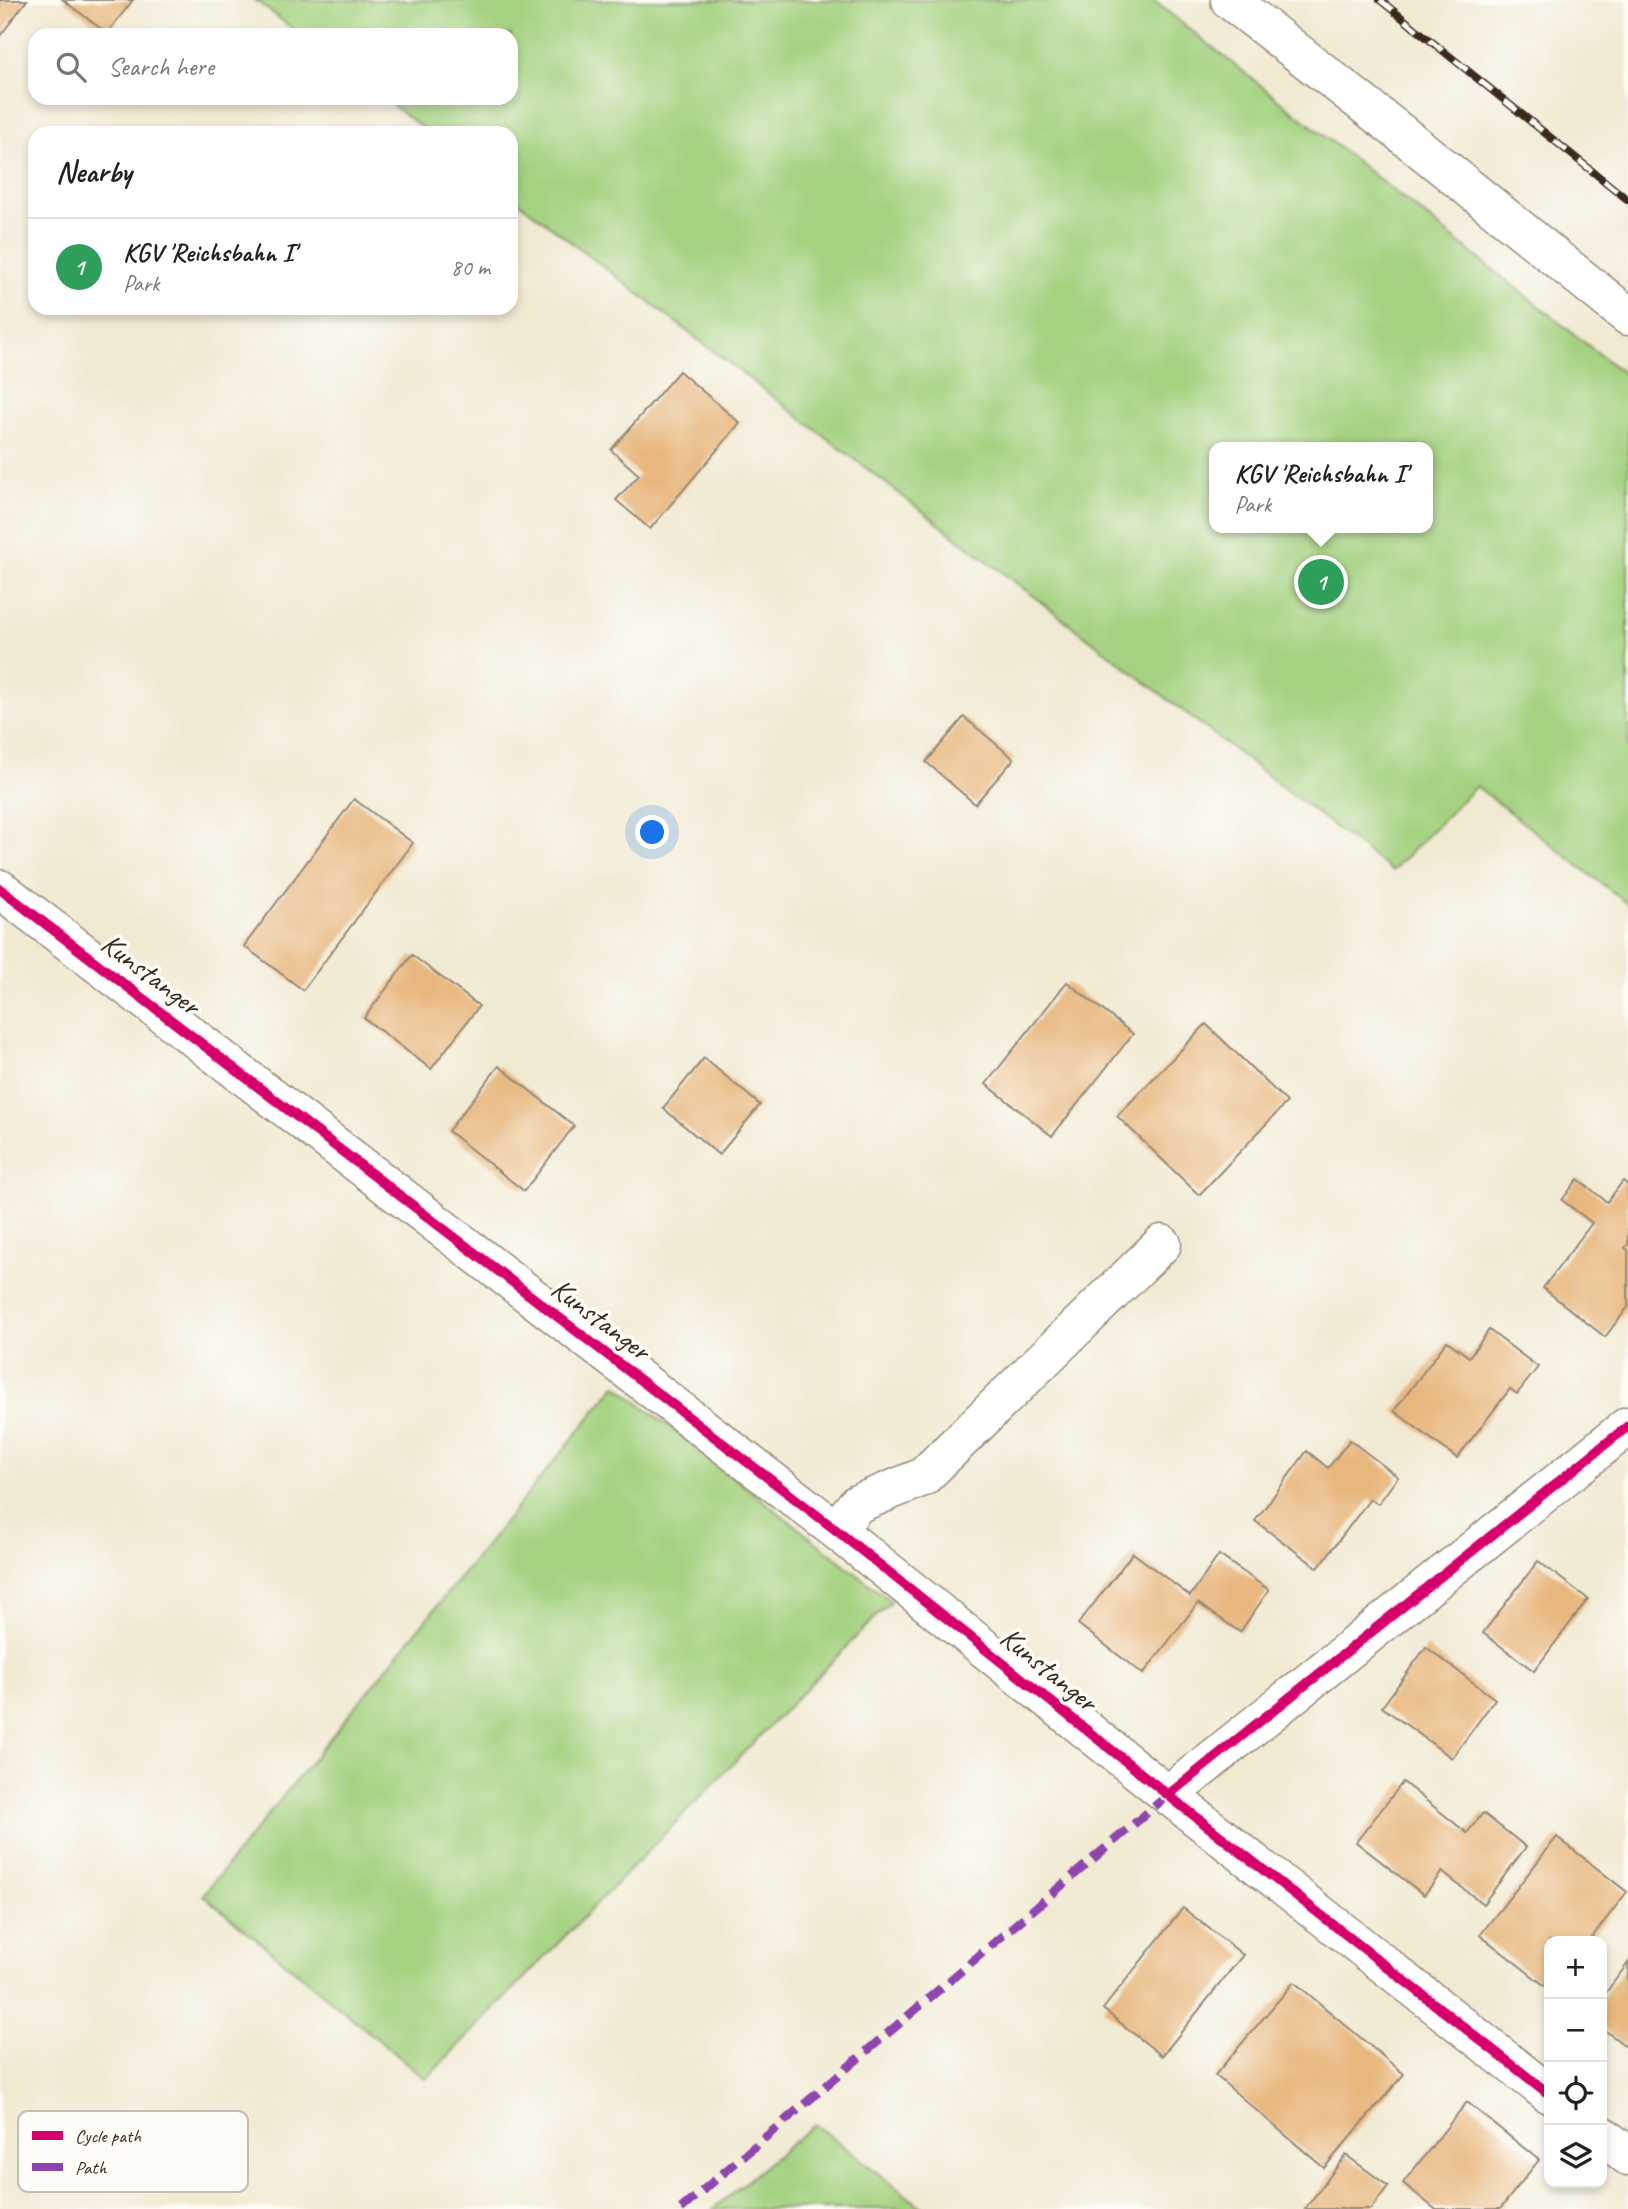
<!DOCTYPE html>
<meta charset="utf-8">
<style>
:root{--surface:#fff;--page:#f6f6f6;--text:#222;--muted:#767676;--line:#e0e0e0;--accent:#2563eb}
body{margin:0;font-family:Caveat,sans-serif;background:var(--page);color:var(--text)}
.controls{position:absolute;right:21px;bottom:21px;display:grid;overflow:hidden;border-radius:14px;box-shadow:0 4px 10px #0003}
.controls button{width:63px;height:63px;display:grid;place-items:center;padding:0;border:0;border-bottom:2px solid var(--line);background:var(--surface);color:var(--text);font:35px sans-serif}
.you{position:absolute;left:653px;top:833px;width:24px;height:24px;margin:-18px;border:5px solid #fff;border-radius:50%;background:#1a73e8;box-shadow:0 0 0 10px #1a73e833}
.badge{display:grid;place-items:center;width:46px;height:46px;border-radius:50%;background:var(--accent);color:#fff;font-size:23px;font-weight:700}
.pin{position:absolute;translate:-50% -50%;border:4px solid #fff;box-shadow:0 2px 7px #0006}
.popup{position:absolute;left:1209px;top:442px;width:224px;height:91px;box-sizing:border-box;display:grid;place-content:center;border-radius:14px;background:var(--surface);filter:drop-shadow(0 2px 5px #0005);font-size:23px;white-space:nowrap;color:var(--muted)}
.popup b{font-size:26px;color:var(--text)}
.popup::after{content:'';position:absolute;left:50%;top:100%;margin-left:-14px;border:14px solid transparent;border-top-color:var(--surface)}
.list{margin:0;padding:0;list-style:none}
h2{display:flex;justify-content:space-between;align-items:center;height:91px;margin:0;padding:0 28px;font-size:30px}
h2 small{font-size:23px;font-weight:400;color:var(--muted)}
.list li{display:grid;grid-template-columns:46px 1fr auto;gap:21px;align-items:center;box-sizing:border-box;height:98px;padding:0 28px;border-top:2px solid var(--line)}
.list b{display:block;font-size:26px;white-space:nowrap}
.list p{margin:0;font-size:23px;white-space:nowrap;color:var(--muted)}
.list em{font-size:23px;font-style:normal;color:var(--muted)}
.icon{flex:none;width:38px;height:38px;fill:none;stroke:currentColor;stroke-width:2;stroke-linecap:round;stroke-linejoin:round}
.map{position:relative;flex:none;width:1628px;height:2209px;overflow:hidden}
.search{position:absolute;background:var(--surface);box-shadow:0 4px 10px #0003;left:28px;top:28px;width:490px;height:77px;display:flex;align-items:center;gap:18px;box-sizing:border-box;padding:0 24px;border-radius:21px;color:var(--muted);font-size:26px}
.panel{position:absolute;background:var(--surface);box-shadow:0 4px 10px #0003;left:28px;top:126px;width:490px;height:189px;border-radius:21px}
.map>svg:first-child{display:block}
</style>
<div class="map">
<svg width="1628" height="2209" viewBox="0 0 1628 2209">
<rect width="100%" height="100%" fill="#fdfcf7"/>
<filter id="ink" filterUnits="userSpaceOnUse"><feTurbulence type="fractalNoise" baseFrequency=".0143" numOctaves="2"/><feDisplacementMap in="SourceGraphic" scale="14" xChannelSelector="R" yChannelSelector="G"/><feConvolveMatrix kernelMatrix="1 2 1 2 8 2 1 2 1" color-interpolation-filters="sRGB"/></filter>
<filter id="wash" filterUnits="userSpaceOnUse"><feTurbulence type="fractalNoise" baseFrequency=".00686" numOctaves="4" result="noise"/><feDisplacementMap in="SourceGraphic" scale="28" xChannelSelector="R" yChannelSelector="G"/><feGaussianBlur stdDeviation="1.57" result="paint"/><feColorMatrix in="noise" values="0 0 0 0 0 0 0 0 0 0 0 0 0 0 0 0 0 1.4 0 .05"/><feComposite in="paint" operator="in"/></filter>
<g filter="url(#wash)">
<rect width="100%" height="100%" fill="#f1ead3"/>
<!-- green -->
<path fill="#a4d280" stroke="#707e4f" stroke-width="2" fill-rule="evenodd" d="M255,0h898l475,377v527l-152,-118 -84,85 -881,-675v-63h-82l-46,-35h128v-63h-210zM1214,447h214v81h-214z
M616,1385l275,216 -465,478 -223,-184z
M815,2124l109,85h-211z"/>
<g id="blocks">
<!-- building -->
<path fill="#e8b77e" d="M0,0h27l-27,36z
M63,0h70l-26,33z
M679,371l61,52 -90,106 -34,-29 23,-25 -28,-25z
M964,717l50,42 -39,45 -49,-42z
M354,799l59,44 -110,147 -59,-44z
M412,955l67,51 -48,63 -67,-51z
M1067,982l66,52 -81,102 -66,-52z
M1206,1024l81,78 -88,93 -82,-79z
M704,1058l56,47 -41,50 -56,-47z
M499,1066l75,60 -50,65 -76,-60z
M1578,1179l29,23 16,-21 5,4v59l-3,4 3,2v57l-23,30 -62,-49 49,-65 -30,-23z
M1489,1330l49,37 -21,27 -7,-5 -53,69 -63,-47 53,-70 22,16z
M1350,1440l48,37 -20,27 -8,-5 -52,69 -63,-47 52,-70 21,17z
M1133,1553l57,43 29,-41 50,35 -29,42 -42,-29 -55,71 -65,-50z
M1538,1561l50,38 -54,72 -51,-38z
M1426,1647l69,52 -43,59 -70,-51z
M1403,1782l64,51 16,-20 43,34 -43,57 -41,-32 -18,23 -68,-53z
M1557,1837l70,55 -38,49h-40v48l-69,-54z
M1183,1908l60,47 -81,101 -59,-47z
M1628,1963v85l-26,-20v-30z
M1294,1982l110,92 -80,94 -109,-93z
M1467,2102l72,58 -39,49h-65l-32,-26z
M1346,2155l42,31 -17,23h-66z"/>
</g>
</g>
<g filter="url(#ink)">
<use href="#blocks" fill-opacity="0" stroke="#968a78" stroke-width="2"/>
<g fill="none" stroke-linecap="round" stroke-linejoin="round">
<!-- minor casing -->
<g stroke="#968a78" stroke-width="41">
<path id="minor" d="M1230,0l172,134 226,182
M0,889l836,641 332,265 381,299
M836,1530l21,-26 66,-27 239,-233
M1168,1795l460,-369
M1602,2135l26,21"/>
</g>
<!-- minor -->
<use href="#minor" stroke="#fff" stroke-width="38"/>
<!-- rail casing -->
<g stroke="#3b2a1e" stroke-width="8">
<path id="rail" d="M1380,0l248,200"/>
</g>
<!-- rail -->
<use href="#rail" stroke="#fdfcf7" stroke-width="5" stroke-dasharray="16" stroke-linecap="butt"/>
<!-- quiet -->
<path stroke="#8e44ad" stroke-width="9" stroke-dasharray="18 9" stroke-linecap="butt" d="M681,2209l487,-414"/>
<!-- cycleway casing -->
<g stroke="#fdfcf7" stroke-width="15">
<path id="cycleway" d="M0,889l836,641 332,265 381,299
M1168,1795l460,-369"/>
</g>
<!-- cycleway -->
<use href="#cycleway" stroke="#d6006c" stroke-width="10"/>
</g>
</g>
<g text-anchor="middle" stroke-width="7" stroke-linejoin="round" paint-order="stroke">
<!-- street labels -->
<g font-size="30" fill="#3b2a1e" stroke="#fdfcf7">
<text transform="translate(151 974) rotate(37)" y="10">Kunstanger</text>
<text transform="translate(601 1319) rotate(37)" y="10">Kunstanger</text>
<text transform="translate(1049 1669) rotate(39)" y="10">Kunstanger</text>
</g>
</g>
<!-- legend -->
<rect x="18" y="2111" width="230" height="81" rx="10" fill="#fdfcf7" stroke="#c3bdb6" stroke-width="2"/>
<rect x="32" y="2131" width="31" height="9" fill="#d6006c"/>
<rect x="32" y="2163" width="31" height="8" fill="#8e44ad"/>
<g font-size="19" fill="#3b2a1e">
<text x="75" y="2142">Cycle path</text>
<text x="75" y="2174">Path</text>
</g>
</svg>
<div class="controls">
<button>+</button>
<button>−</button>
<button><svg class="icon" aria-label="locate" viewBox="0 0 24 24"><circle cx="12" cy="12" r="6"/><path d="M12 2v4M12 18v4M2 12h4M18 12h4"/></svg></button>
<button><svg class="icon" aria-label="layers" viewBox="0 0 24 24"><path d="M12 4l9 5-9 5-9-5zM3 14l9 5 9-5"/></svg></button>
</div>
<div class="you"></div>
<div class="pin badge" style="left:1321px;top:582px;background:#2e9e5b">1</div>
<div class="popup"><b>KGV 'Reichsbahn I'</b>Park</div>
<div class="search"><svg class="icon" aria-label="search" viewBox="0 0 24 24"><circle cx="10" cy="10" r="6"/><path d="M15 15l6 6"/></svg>Search here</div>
<section class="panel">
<h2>Nearby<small></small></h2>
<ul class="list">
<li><span class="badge" style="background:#2e9e5b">1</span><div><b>KGV 'Reichsbahn I'</b><p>Park</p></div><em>80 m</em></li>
</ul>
</section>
</div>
